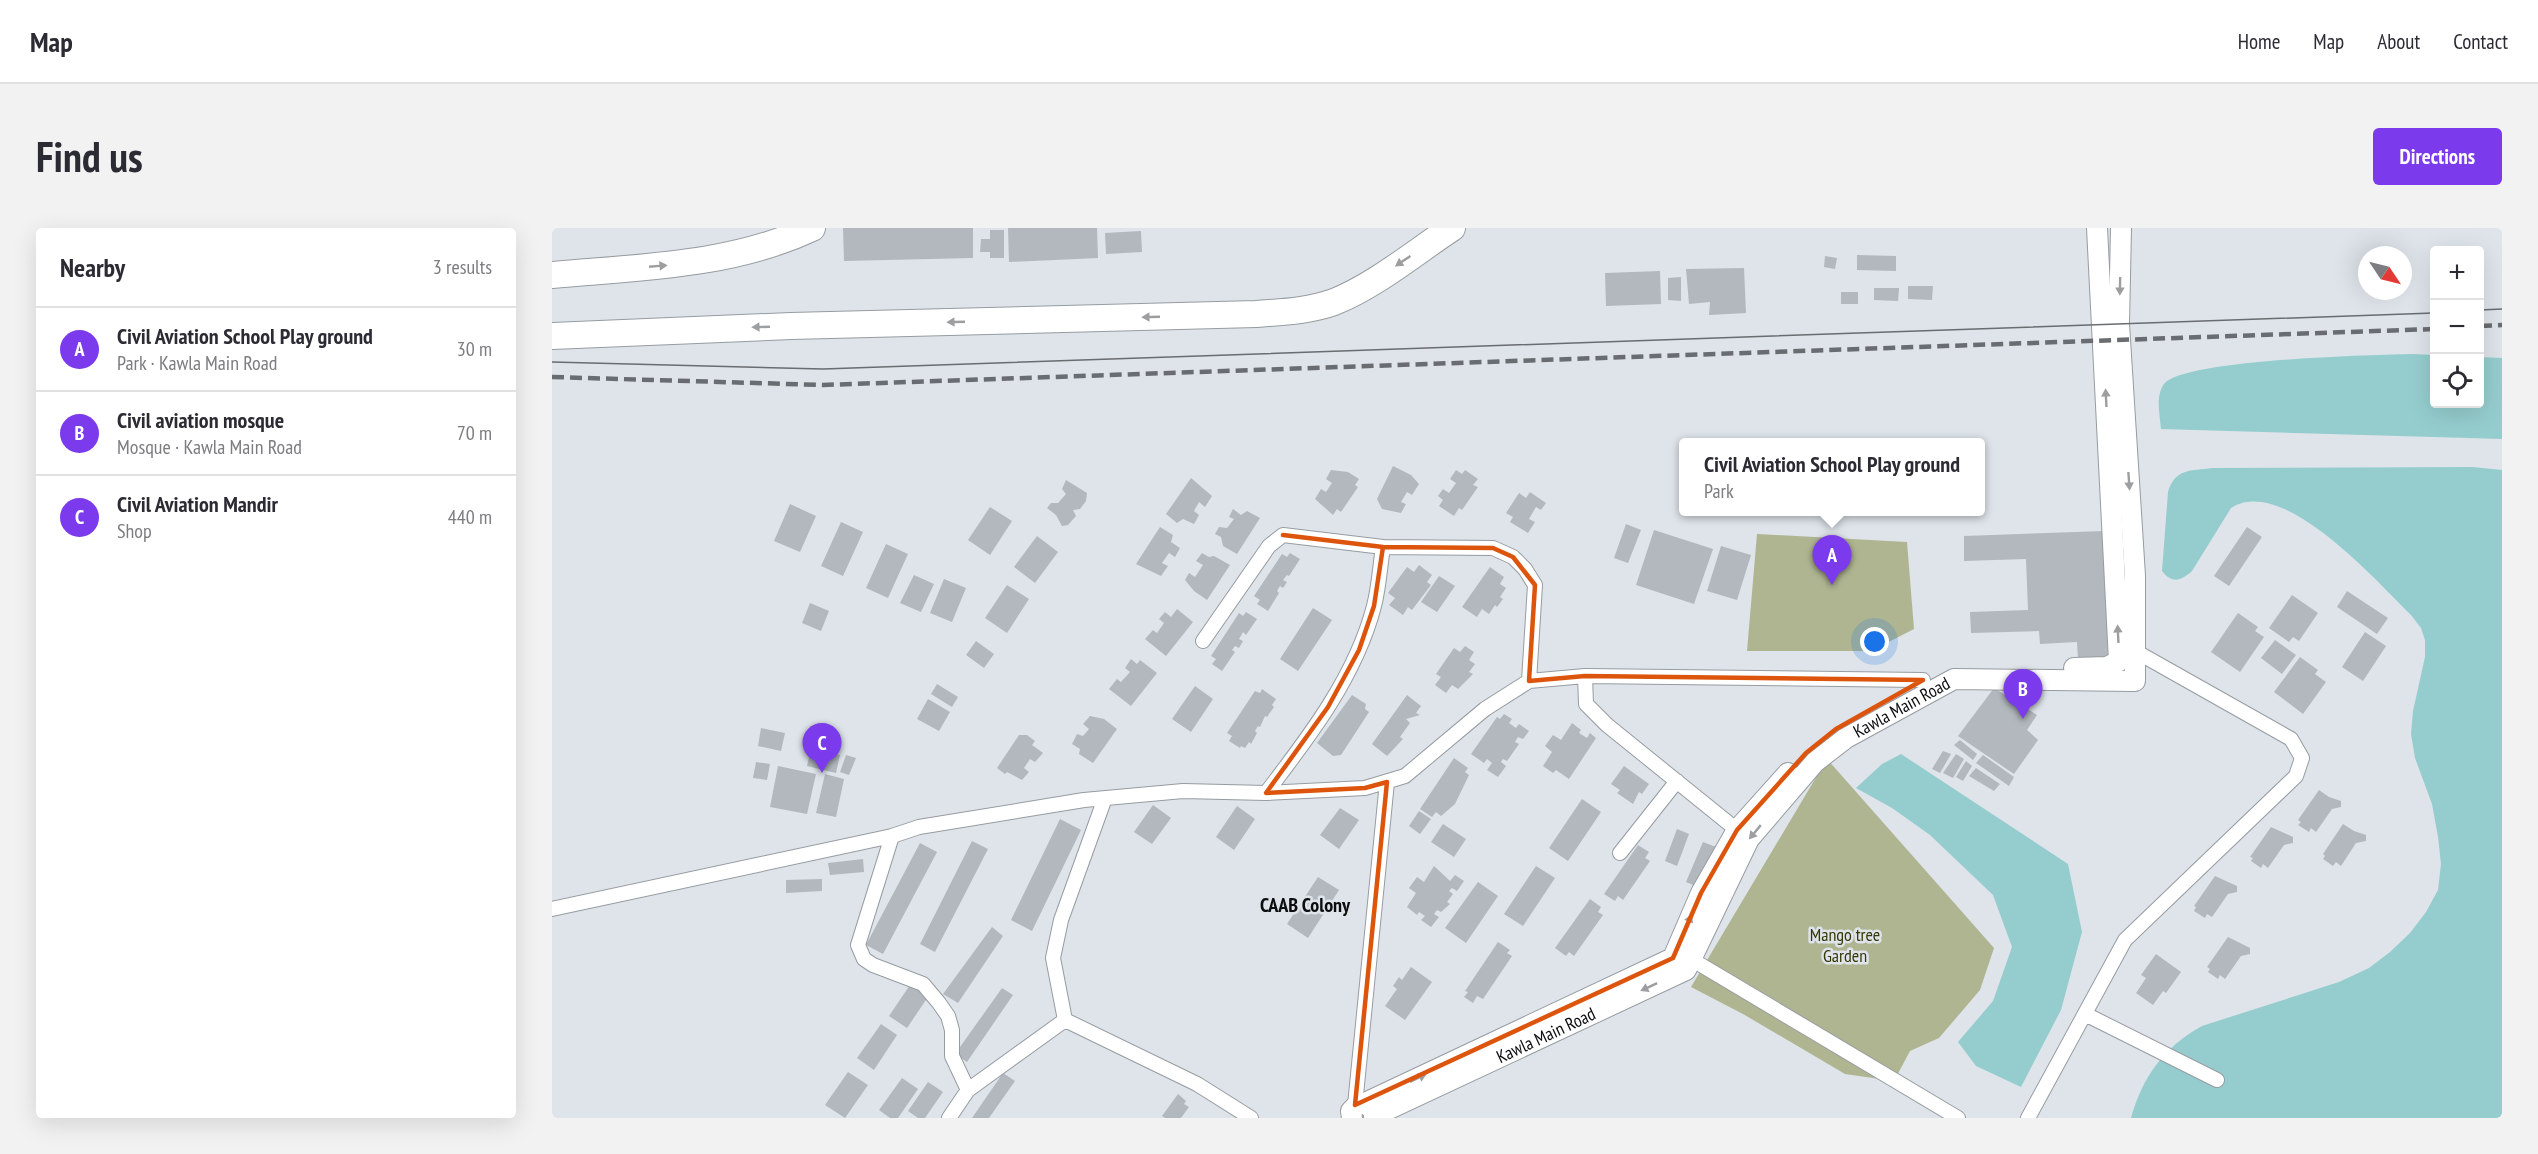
<!DOCTYPE html>
<meta charset="utf-8">
<style>
:root{--surface:#fff;--page:#f2f2f3;--text:#2b2b33;--muted:#7c7c81;--line:#e1e1e2;--accent:#7c3aed}
body{margin:0;font-family:"PT Sans Narrow",sans-serif;background:var(--page);color:var(--text)}
.controls{position:absolute;right:18px;top:18px;display:grid;overflow:hidden;border-radius:6px;box-shadow:0 6px 24px #0002}
.controls button{width:54px;height:54px;display:grid;place-items:center;padding:0;border:0;border-bottom:2px solid var(--line);background:var(--surface);color:var(--text);font:30px sans-serif}
.compass{position:absolute;left:1806px;top:18px;width:54px;height:54px;border-radius:50%;background:var(--surface);box-shadow:0 6px 24px #0002;rotate:125deg}
.you{position:absolute;left:1323px;top:414px;width:21px;height:21px;margin:-15px;border:4px solid #fff;border-radius:50%;background:#1a73e8;box-shadow:0 0 0 9px #1a73e833}
.badge{display:grid;place-items:center;width:39px;height:39px;border-radius:50%;background:var(--accent);color:#fff;font-size:20px;font-weight:700}
.pin{position:absolute;translate:-50% -50px;filter:drop-shadow(0 2px 3px #0008)}
.pin::after{content:'';position:absolute;top:32px;width:21px;height:18px;background:inherit;clip-path:polygon(0 0,100% 0,50% 100%)}
.popup{position:absolute;left:1127px;top:210px;width:306px;height:78px;box-sizing:border-box;display:grid;place-content:center;border-radius:6px;background:var(--surface);filter:drop-shadow(0 2px 4px #0005);font-size:20px;white-space:nowrap;color:var(--muted)}
.popup b{font-size:22px;color:var(--text)}
.popup::after{content:'';position:absolute;left:50%;top:100%;margin-left:-12px;border:12px solid transparent;border-top-color:var(--surface)}
.list{margin:0;padding:0;list-style:none}
h2{display:flex;justify-content:space-between;align-items:center;height:78px;margin:0;padding:0 24px;font-size:26px}
h2 small{font-size:20px;font-weight:400;color:var(--muted)}
.list li{display:grid;grid-template-columns:39px 1fr auto;gap:18px;align-items:center;box-sizing:border-box;height:84px;padding:0 24px;border-top:2px solid var(--line)}
.list b{display:block;font-size:22px;white-space:nowrap}
.list p{margin:0;font-size:20px;white-space:nowrap;color:var(--muted)}
.list em{font-size:20px;font-style:normal;color:var(--muted)}
.icon{flex:none;width:33px;height:33px;fill:none;stroke:currentColor;stroke-width:2;stroke-linecap:round;stroke-linejoin:round}
.map{position:relative;flex:none;width:1950px;height:890px;overflow:hidden;border-radius:6px}
header{display:flex;align-items:center;gap:36px;box-sizing:border-box;height:84px;padding:0 30px;background:var(--surface);border-bottom:2px solid var(--line)}
header strong{font-size:28px}
nav{display:flex;gap:33px;margin-inline-start:auto;font-size:21px}
.intro{display:flex;align-items:center;justify-content:space-between;box-sizing:border-box;height:144px;padding:0 36px}
h1{margin:0;font-size:42px}
.button{padding:15px 27px;border-radius:6px;background:var(--accent);color:#fff;font-size:21px;font-weight:700}
main{display:flex;gap:36px;padding:0 36px}
aside{flex:1;background:var(--surface);border-radius:6px;box-shadow:0 6px 24px #0002}
.map>svg:first-child{display:block}
</style>
<header>
<strong>Map</strong>
<nav><a>Home</a><a>Map</a><a>About</a><a>Contact</a></nav>
</header>
<div class="intro"><h1>Find us</h1><a class="button">Directions</a></div>
<main>
<aside>
<h2>Nearby<small>3 results</small></h2>
<ul class="list">
<li><span class="badge">A</span><div><b>Civil Aviation School Play ground</b><p>Park · Kawla Main Road</p></div><em>30 m</em></li>
<li><span class="badge">B</span><div><b>Civil aviation mosque</b><p>Mosque · Kawla Main Road</p></div><em>70 m</em></li>
<li><span class="badge">C</span><div><b>Civil Aviation Mandir</b><p>Shop</p></div><em>440 m</em></li>
</ul>
</aside>
<div class="map">
<svg width="1950" height="890" viewBox="0 0 1950 890">
<rect width="100%" height="100%" fill="#dee4ea"/>
<!-- green -->
<path fill="#afb591" d="M1205,306l150,8 7,87 -43,22h-124z
M1275,531l167,189 -14,42 -41,48 -29,13 -16,30 -49,-7 -102,-60 -52,-27z"/>
<!-- water -->
<path fill="#95cdce" d="M1861,126l21,1v49h46v-47l22,1v81l-341,-10c-1,-14 -6,-32 3,-45 19,-25 211,-29 249,-30z
M1921,239l29,3v648h-371c12,-42 33,-71 71,-92l137,-44 30,-14 21,-16 20,-19 16,-21 12,-22 3,-26 -3,-27 -6,-33 -17,-46 -4,-24 2,-23 12,-54v-17l-4,-12 -10,-13c-34,-33 -128,-141 -180,-107l-39,63c-11,10 -20,13 -30,0l6,-79c7,-24 23,-21 44,-24z
M1349,526l167,110 14,68 -21,78 -40,77 -45,-21 -18,-24 35,-41 19,-54 -19,-52 -63,-60 -38,-27 -36,-20 26,-24z"/>
<!-- building -->
<path fill="#b2b8bd" d="M291,0h130v30l-129,3z
M456,0h89l1,30 -89,4z
M438,2h14v28h-14v-6h-10l1,-13h9z
M589,3l1,21 -36,2 -1,-21z
M1305,27l39,1v15l-39,-1z
M1273,28l12,2 -2,11 -11,-2z
M1192,40l2,45 -37,2 1,-13 -21,2 -3,-35z
M1108,43l1,33 -55,2 -1,-33z
M1129,49v24l-13,-1v-22z
M1356,58h25l-1,14 -24,-1z
M1322,60h25l-1,13 -24,-1z
M1289,64h17v12h-17z
M841,238l18,9 8,9 -7,11 -5,-3 -6,10 5,2 -5,9 -19,-4 -5,-10z
M779,242l17,2 11,7 -4,6 3,2 -17,25 -4,-3 -4,6 -18,-16 6,-10 5,3 6,-9 -6,-4z
M904,242l6,4 3,-4 13,9 -5,6 5,2 -16,23 -3,-2 -5,8 -15,-10 4,-6 -5,-4 5,-7 6,4 7,-10 -6,-4z
M639,250l21,18 -7,11 -6,-5 -5,9 5,4 -5,9 -11,-5 -6,4 -11,-9z
M514,252l21,13 -1,8 -6,8 -7,1 3,6 -8,9 -6,1 -6,-11 -9,-7 4,-5h7l8,-9 -4,-5z
M978,264l16,11 -5,7 -5,-3 -7,12 6,3 -7,11 -18,-11 3,-5 -7,-4 13,-20 7,5z
M238,276l26,12 -16,36 -26,-11z
M438,279l22,14 -22,34 -22,-15z
M681,281l8,6 6,-4 13,7 -23,36 -14,-8 -2,-9 -6,-3 4,-7 8,1 7,-9 -5,-2z
M1267,284h88v4l-88,-3z
M289,294l22,10 -20,44 -22,-10z
M1074,296l15,6 -13,33 -14,-5z
M608,299l13,8 -2,7 9,6 -5,9 -6,-4 -7,10 6,3 -7,10 -25,-12z
M1695,299l15,10 -33,49 -15,-10z
M1102,302l59,19 -19,55 -58,-19z
M1552,303l4,128 -30,1 -1,-18 -37,2 -1,-13 -68,2 -1,-21 58,-2 -2,-51 -62,2v-25z
M485,308l21,16 -23,31 -21,-16z
M334,316l22,10 -20,44 -22,-10z
M1169,318l30,9 -14,45 -30,-9z
M650,325l7,4 5,-1 16,9 -23,35 -13,-9 -9,-11 4,-7 6,4 8,-12 -7,-4z
M738,325l10,6 -11,17 -2,-1 -4,5 4,2 -4,6 -3,-2 -3,5 2,2 -11,18 -11,-7 3,-4 -6,-4 28,-42 5,3z
M867,337l13,10 -5,7 4,3 -19,25 -4,-3 -5,8 -14,-10 6,-7 -7,-5 19,-26 7,5z
M938,339l14,10 -4,7 6,4 -6,9 3,2 -6,8 -2,-2 -6,9 -7,-5 -5,8 -15,-10z
M362,347l20,9 -13,28 -21,-9z
M887,348l16,10 -18,26 -16,-10z
M392,351l22,9 -14,34 -22,-9z
M455,357l22,14 -22,34 -22,-15z
M1795,363l41,27 -11,16 -40,-27z
M1740,367l26,18 -19,28 -6,-4 -4,5 -20,-14z
M258,375l19,8 -8,20 -19,-8z
M761,380l19,12 -34,51 -18,-12z
M625,381l16,13 -27,34 -21,-17 8,-9 4,3 7,-10 -5,-4 6,-7 6,5z
M694,384l11,7 -11,16 -3,-3 -4,7 4,2 -4,7 -4,-2 -3,4 3,2 -13,19 -10,-7 4,-5 -5,-3 28,-43 4,3z
M1686,385l20,14 -3,4 9,6 -24,35 -29,-20z
M1813,404l21,14 -23,35 -21,-14z
M1723,412l21,15 -14,19 -21,-16z
M424,413l18,13 -10,14 -18,-13z
M913,418l9,6 -5,8 6,4 -6,8 4,2 -15,15 -6,-4 -6,8 -11,-8 6,-8 -5,-3 18,-26 6,4z
M1748,429l18,13 -3,4 11,8 -23,32 -29,-22z
M579,431l6,5 3,-4 17,13 -26,33 -22,-17 8,-10 4,3 9,-10 -5,-4z
M385,456l21,13 -6,10 -21,-13z
M643,458l18,13 -22,33 -19,-13z
M1442,460l43,27 -10,15 11,10 -24,34 -56,-38z
M710,461l14,10 -4,6 2,2 -7,10 -2,-1 -5,11 -2,-1 -3,5 2,2 -6,11 -2,-2 -4,6 -4,-2 -1,2 -11,-7 3,-5 -5,-3 28,-42 5,2z
M800,467l14,9 -1,5 4,3 -28,43 -8,1 -16,-13z
M855,467l14,11 -5,7 4,2 -14,4 4,4 -10,14 3,2 -16,17 -15,-12z
M376,471l22,13 -11,19 -22,-12z
M952,486l8,5 -3,4 7,5 3,-4 10,7 -6,8 -5,-2 -3,5 4,2 -12,17 -4,-2 -2,3 5,4 -8,11 -11,-7 5,-7 -5,-4 -3,4 -13,-9 26,-37 3,2z
M538,488l14,3 13,10 -24,34 -14,-9 1,-5 -8,-5 5,-10 6,2 6,-7 -6,-5z
M1020,495l9,7 -2,3 8,5 3,-5 6,5 -27,41 -13,-9 -3,3 -10,-7 9,-14 -7,-6 8,-11 8,5z
M209,500l24,5 -4,18 -23,-5z
M467,507h8l8,6 -3,4 11,8 -8,9 -5,-3 -6,9 5,4 -7,8 -15,-8 -2,2 -8,-6z
M1408,512l17,14 -4,6 -19,-15z
M259,520l29,7 -4,18 -29,-7z
M1391,523l8,3 -11,19 -8,-4z
M1404,526l8,5 -11,19 -10,-5z
M294,527l10,3 -7,17 -9,-3z
M1431,527l31,22 -5,9 -33,-23z
M902,530l14,10 -3,4 4,3 -14,29 -14,12 -5,-4 -4,5 -12,-8z
M1414,533l6,5 -9,15 -7,-4z
M204,534l14,2 -3,16 -14,-2z
M226,538l38,8 -9,40 -37,-7z
M1072,538l25,18 -7,10 -3,-2 -6,12 -16,-11 3,-3 -9,-6z
M1424,540l24,16 -6,7 -25,-15z
M273,546l19,5 -8,38 -20,-4z
M1767,562l10,7 12,4v6l-9,2 -16,23 -5,-4 -2,4 -11,-7 3,-3 -3,-2z
M1030,571l19,13 -33,49 -19,-13z
M601,577l18,13 -19,26 -18,-12z
M685,578l18,13 -21,31 -18,-13z
M788,580l19,12 -20,29 -19,-14z
M867,583l12,8 -11,15 -11,-8z
M508,591l21,11 -49,101 -21,-11z
M891,596l23,15 -12,18 -23,-15z
M1791,596l11,7 12,4v6l-10,2 -15,23 -5,-4 -3,4 -10,-7 2,-3 -2,-2z
M1719,599l22,10v6l-9,2 -16,23 -5,-4 -2,4 -10,-7 2,-3 -3,-1z
M1125,601l12,5 -12,32 -12,-5z
M420,613l16,8 -53,103 -15,-8z
M1151,614l13,5 -18,40 -12,-5z
M368,615l17,9 -54,102 -17,-9z
M1086,617l11,7 -4,6 5,3 -27,39 -5,-4 -3,5 -11,-7z
M311,631l1,13 -34,3 -2,-12z
M882,638l16,15 5,-6 9,6 -7,10 -5,-3 -3,3 4,3 -6,8 3,2 -9,8 -4,-2 -3,4 5,3 -8,10 -10,-7 4,-4 -6,-4 -2,3 -10,-8 9,-14 -7,-5 8,-11 7,5z
M984,638l19,12 -32,48 -19,-12z
M1663,648l22,10v6l-9,2 -16,23 -5,-3 -2,4 -11,-7 2,-4 -2,-1z
M766,649l21,13 -31,48 -21,-14z
M270,651v12l-36,2v-13z
M926,654l20,14 -32,47 -21,-15z
M1038,671l11,8 -3,5 5,3 -29,41 -5,-4 -3,4 -11,-8z
M440,699l11,9 -45,67 -15,-9z
M1676,709l22,11v6l-9,2 -16,23 -5,-4 -2,4 -10,-7 2,-3 -3,-2z
M946,714l12,8 -3,3 5,3 -29,43 -6,-3 -4,7 -9,-6 4,-5 -3,-1z
M1604,726l25,18 -15,21 -3,-2 -10,14 -17,-12 10,-15 -5,-3z
M859,739l21,15 -27,38 -20,-14 12,-17 -4,-3 6,-9 3,3z
M360,754l18,12 -23,34 -18,-12z
M450,760l11,7 -46,67 -12,-8z
M329,796l16,11 -23,35 -17,-12z
M296,844l20,13 -23,33 -20,-13z
M451,845l12,8 -26,37h-17z
M350,850l16,11 -20,29h-8l-11,-8z
M376,854l15,10 -18,26h-7l-10,-7z
M626,866l8,7 -2,3 5,3 -8,11h-16l-3,-2z"/>
<g fill="none" stroke-linecap="round" stroke-linejoin="round">
<!-- street casing -->
<g stroke="#969ca1" stroke-width="16">
<path id="street" d="M651,413l66,-95 14,-11
M1033,448l1,28 21,21 130,105
M714,565c43,-56 90,-117 108,-187 5,-19 6,-40 9,-59l-100,-12 100,12 110,1 20,9 12,12 10,16 -6,96
M340,608l-34,109 6,14 9,6 50,19 16,19 9,13 4,14v26l16,34
M1068,625l57,-72
M0,681l340,-73 27,-9 165,-27 99,-9 83,2 99,-5 40,-12 80,-67 44,-28 56,-5 338,4
M1139,731l267,159
M1533,786l132,66
M513,792l-12,-62 8,-38 44,-122
M803,877l32,-323
M397,890l19,-28 97,-70 132,64 54,34
M1476,890l97,-178 171,-164 6,-18 -11,-19 -156,-88"/>
</g>
<!-- secondary casing -->
<g stroke="#969ca1" stroke-width="22">
<g id="secondary">
<path d="M1522,440l33,-1 12,-6 -22,-433"/>
<path d="M813,875l308,-145 28,-65 36,-63 51,-57"/>
<path id="s1" d="M822,888l312,-146 63,-131 66,-77 31,-24 108,-59 181,2v-105l-16,-252 2,-96"/>
<path d="M800,890l-1,-7 7,-7 7,-1 8,7"/>
</g>
</g>
<!-- highway casing -->
<g stroke="#969ca1" stroke-width="28">
<path id="highway" d="M0,47c88,-8 179,-9 260,-47
M0,108l239,-10 465,-12c26,-2 53,-3 78,-12 42,-17 80,-49 118,-74"/>
</g>
<!-- street -->
<use href="#street" stroke="#fff" stroke-width="14"/>
<!-- secondary -->
<use href="#secondary" stroke="#fff" stroke-width="20"/>
<!-- highway -->
<use href="#highway" stroke="#fff" stroke-width="26"/>
<!-- tram -->
<path stroke="#696c70" stroke-width="1.5" d="M1928,82l22,-1
M0,134l271,7 1611,-56"/>
<!-- rail -->
<path stroke="#696c70" stroke-width="4.5" stroke-dasharray="12 6" stroke-linecap="butt" d="M1928,98l22,-1
M0,149l271,8 1611,-56"/>
</g>
<!-- one-way arrows -->
<defs><path id="oneway-solid" d="M-6-.8H1V-3.2L6.5 0L1 3.2V.8H-6Z" transform="scale(1.5)"/></defs>
<g fill="#9d9e9f">
<use href="#oneway-solid" transform="translate(851 33) rotate(146)"/>
<use href="#oneway-solid" transform="translate(106 38) rotate(-5)"/>
<use href="#oneway-solid" transform="translate(1568 58) rotate(91)"/>
<use href="#oneway-solid" transform="translate(599 89) rotate(178)"/>
<use href="#oneway-solid" transform="translate(404 94) rotate(178)"/>
<use href="#oneway-solid" transform="translate(209 99) rotate(178)"/>
<use href="#oneway-solid" transform="translate(1554 170) rotate(-93)"/>
<use href="#oneway-solid" transform="translate(1577 253) rotate(86)"/>
<use href="#oneway-solid" transform="translate(1566 406) rotate(-93)"/>
<use href="#oneway-solid" transform="translate(1203 604) rotate(130)"/>
<use href="#oneway-solid" transform="translate(1136 695) rotate(-67)"/>
<use href="#oneway-solid" transform="translate(1097 759) rotate(155)"/>
<use href="#oneway-solid" transform="translate(866 850) rotate(-25)"/>
</g>
<!-- marked area -->
<path fill="none" stroke="#dd550c" stroke-width="4.5" stroke-linejoin="round" d="M731,307l100,12 110,1 20,9 22,28 -6,96 56,-5 338,4 -87,49 -30,24 -69,77 -36,63 -28,65 -318,147 32,-323 -22,6 -99,5 62,-86 31,-57 15,-44 9,-59z"/>
<g text-anchor="middle" stroke-width="5" stroke-linejoin="round" paint-order="stroke">
<!-- street labels -->
<g font-size="18" fill="#0b0d0f" stroke="#dee4ea">
<text dy="6" stroke="none"><textPath href="#s1" startOffset="694">Kawla Main Road</textPath></text>
<text dy="6" stroke="none"><textPath href="#s1" startOffset="190">Kawla Main Road</textPath></text>
</g>
<!-- park labels -->
<g font-size="18" fill="#343804" stroke="#dee4ea">
<text x="1293" y="713">Mango tree<tspan x="1293" dy="21">Garden</tspan></text>
</g>
<!-- neighbourhood labels -->
<g font-size="20" font-weight="bold" fill="#0b0d0f" stroke="#dee4ea">
<text x="753" y="684">CAAB Colony</text>
</g>
</g>
</svg>
<div class="controls">
<button>+</button>
<button>−</button>
<button><svg class="icon" aria-label="locate" viewBox="0 0 24 24"><circle cx="12" cy="12" r="6"/><path d="M12 2v4M12 18v4M2 12h4M18 12h4"/></svg></button>
</div>
<svg class="compass" viewBox="-18 -18 36 36"><path d="M0-13l5 13h-10z" fill="#e53935"/><path d="M0 13l5-13h-10z" fill="#7c7c81"/></svg>
<div class="you"></div>
<div class="pin badge" style="left:1280px;top:357px">A</div>
<div class="popup"><b>Civil Aviation School Play ground</b>Park</div>
<div class="pin badge" style="left:1471px;top:491px">B</div>
<div class="pin badge" style="left:270px;top:545px">C</div>
</div>
</main>
